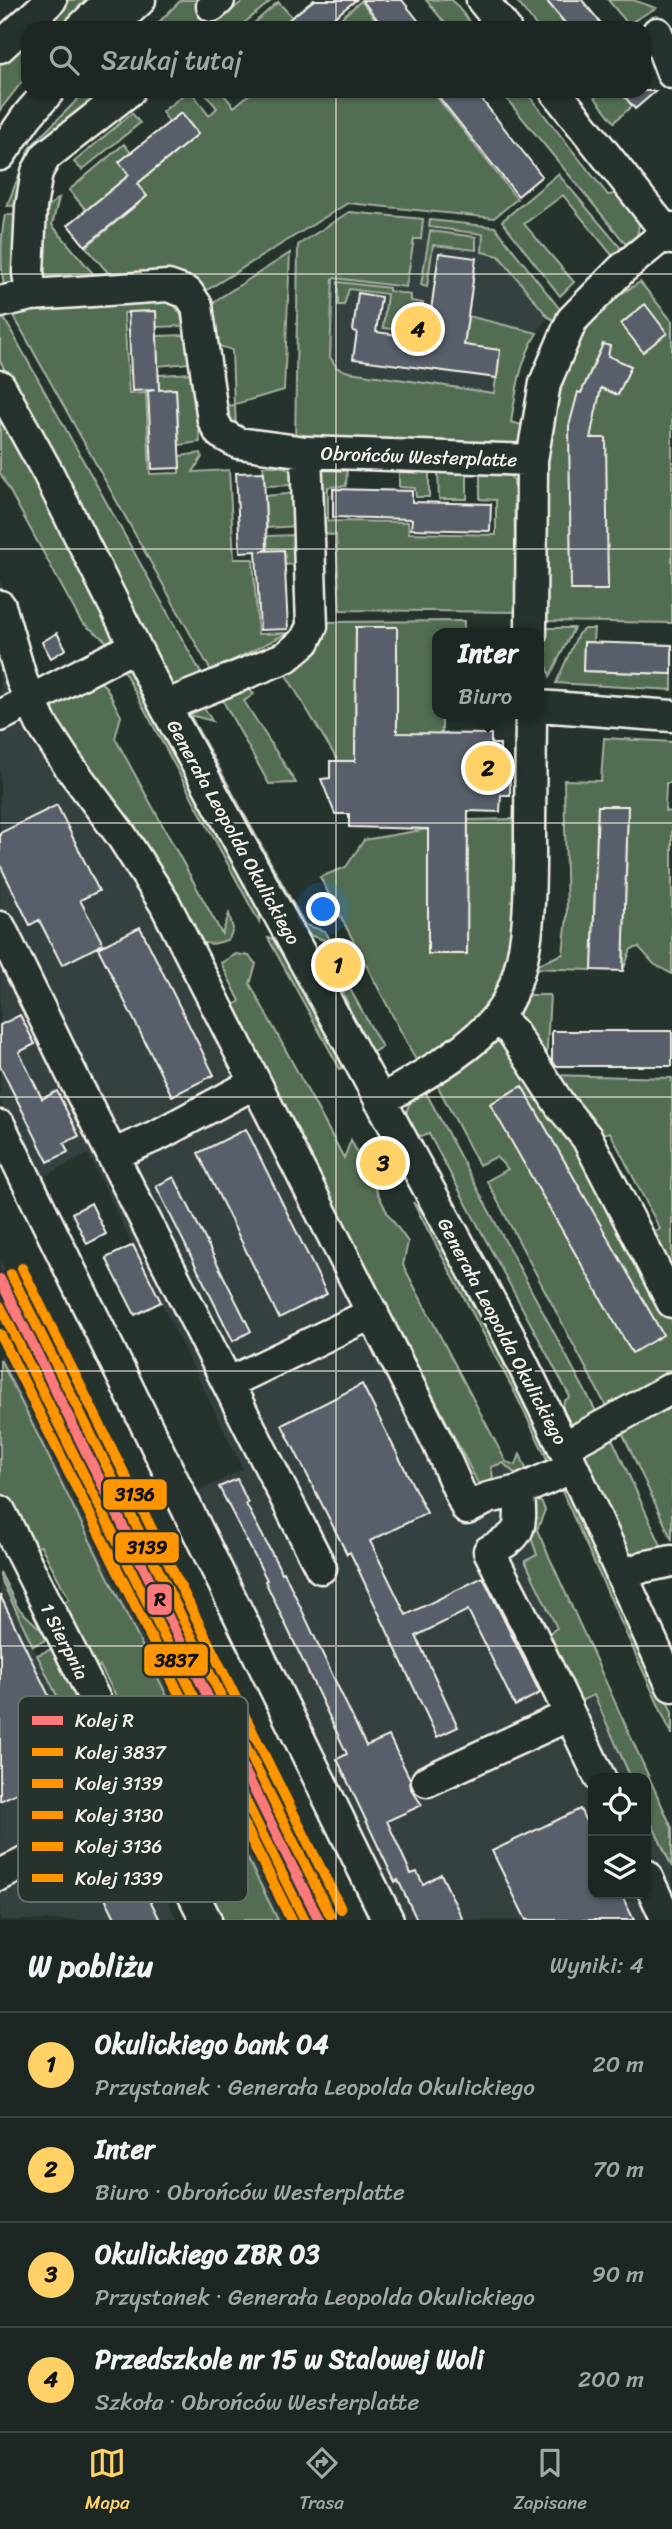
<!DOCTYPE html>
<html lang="pl">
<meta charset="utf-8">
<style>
:root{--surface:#1c2622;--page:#252e2a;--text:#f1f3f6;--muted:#a0a5a5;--line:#3a4340;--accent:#ffd166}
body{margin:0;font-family:Sriracha,sans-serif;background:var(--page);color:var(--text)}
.controls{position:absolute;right:21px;bottom:21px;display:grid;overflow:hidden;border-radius:14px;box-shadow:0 2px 5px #0004}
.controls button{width:63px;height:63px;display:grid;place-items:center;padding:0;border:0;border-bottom:2px solid var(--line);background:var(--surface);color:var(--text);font:35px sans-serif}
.you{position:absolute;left:324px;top:910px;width:24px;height:24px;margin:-18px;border:5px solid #fff;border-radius:50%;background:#1a73e8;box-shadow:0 0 0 10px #1a73e833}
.badge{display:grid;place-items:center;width:46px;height:46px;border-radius:50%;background:var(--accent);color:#111;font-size:23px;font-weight:700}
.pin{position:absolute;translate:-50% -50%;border:4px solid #fff;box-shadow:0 2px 7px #0006}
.popup{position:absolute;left:432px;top:628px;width:112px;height:91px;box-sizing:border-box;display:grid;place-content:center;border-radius:14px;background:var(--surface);filter:drop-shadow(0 2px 5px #0005);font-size:23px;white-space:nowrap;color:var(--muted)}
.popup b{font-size:26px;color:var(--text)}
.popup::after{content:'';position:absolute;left:50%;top:100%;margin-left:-14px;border:14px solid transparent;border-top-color:var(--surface)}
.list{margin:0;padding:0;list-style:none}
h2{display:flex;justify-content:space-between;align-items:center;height:91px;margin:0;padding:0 28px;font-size:30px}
h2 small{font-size:23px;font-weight:400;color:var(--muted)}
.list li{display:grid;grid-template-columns:46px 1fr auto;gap:21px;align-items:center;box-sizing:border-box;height:105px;padding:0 28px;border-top:2px solid var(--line)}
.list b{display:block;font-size:26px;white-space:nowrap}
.list p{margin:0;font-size:23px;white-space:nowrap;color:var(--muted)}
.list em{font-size:23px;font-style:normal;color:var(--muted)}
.icon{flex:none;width:38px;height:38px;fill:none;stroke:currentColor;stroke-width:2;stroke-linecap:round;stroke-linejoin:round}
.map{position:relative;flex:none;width:672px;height:1920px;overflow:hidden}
.search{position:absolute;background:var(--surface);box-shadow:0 2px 5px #0004;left:21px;right:21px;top:21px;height:77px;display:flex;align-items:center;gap:18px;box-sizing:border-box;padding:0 24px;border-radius:21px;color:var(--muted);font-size:26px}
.sheet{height:511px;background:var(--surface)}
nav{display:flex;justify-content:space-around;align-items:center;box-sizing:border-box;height:98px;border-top:2px solid var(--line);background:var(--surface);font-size:19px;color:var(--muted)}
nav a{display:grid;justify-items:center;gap:4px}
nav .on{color:var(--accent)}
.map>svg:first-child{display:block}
</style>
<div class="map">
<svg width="672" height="1920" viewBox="0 0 672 1920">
<rect width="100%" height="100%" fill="#26332d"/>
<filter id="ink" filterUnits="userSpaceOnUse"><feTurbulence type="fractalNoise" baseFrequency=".0143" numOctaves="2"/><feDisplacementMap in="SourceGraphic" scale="14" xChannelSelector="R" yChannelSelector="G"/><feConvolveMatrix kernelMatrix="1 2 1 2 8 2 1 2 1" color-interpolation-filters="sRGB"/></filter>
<g filter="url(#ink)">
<!-- built -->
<path fill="#354040" d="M349,212l146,15 61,78 -28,40 -9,30 -13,75 -211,-4 3,-201z
M0,580l12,43 34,82 132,198 168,310 144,254 13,-4 18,16 7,49 10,27 -13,7 33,66 -14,8 33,67 17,-9 38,84h-39v116h53v-86l26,57v55h-268l-209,-427 48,-24 -82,-167 -73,-148 -49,25 -39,-78z
M0,1261l327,659h-49l-278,-561z
M0,1577l103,215 36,51 38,77h-177z"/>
<!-- green -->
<path fill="#536d53" stroke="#a4af9e" stroke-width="2" fill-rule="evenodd" d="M60,0h41l-30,28h-42z
M181,0h16l19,23 28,-23h28l-34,28h-85z
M426,0h26l23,28h-26z
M516,0h30l23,28h-31z
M608,0h25l23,8 -28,16z
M361,1l21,27h-53z
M278,2l15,16 -13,10h-22l-4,-5z
M28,28v46l-28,36v-56z
M86,91h22l-83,114 -18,1 23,-59z
M203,91h18l13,16 19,-16h179l85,108 -23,19 -146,-15 -146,90 -86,-11 -30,-35 60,-50 -9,-13 61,-50 -17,-21 -12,9 -7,-10 25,-20 7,3 15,21 8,-8z
M500,91h25l83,104 15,-2c15,22 23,32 7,56z
M590,91h30l12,15 -18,16z
M132,113l8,10 -58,47 -8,-8z
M124,144l7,9 -2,22 -43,35 -17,-20z
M558,174l67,79 -9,7 -53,-65 -39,29 50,58 -14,14 -58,-75z
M59,198l-7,27 49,58 -58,-3 -2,-68z
M349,212l74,7 -2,20h-7l-8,48 -73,-9 -3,79 7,11 12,4 145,21 6,-43 -36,-5 4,-29 69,17c-17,28 -21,58 -26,89l14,4 -2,13 -8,9 -220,-2 3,-201z
M24,214l-3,62 -15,20c-6,-24 -6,-58 -1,-81z
M430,220l65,7 71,90 -12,3 -6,-3 -49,-61 -17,-4 1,-18 -54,-7z
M430,231l46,6v13l-43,-5 -6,42 -6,-2z
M290,253l-6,137 -49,14 1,25 -20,-21 18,-3 -2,-55 -19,-6 -3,-24 5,-19z
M338,282l51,6v3l22,4v6l12,2 -2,8 4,2 -2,20 -40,-5 4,-34 -38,-5 -5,16h-6z
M640,282l32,39v302l-126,-2c0,-98 -11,-224 51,-307 10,-13 29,-23 43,-32zM599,352l32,14 -13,29 -32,-14z
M123,301l49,1 9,13 2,11 -27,1 -1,-16 -31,2 5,81 17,-1 4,81 29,-1v-17l22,-3 1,4 -9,15 36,-2 5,89h19l5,75 30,-1 -77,38 -200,-360z
M4,318l201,362 -29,8 -8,-4 -168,-323v-41z
M186,335l3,28 -31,3 -1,-30z
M192,373l8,69 -21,3 -3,-56 -17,1v-15z
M0,410l116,227 -1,7 -4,4c-8,-14 -20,-16 -31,-28l-80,-147z
M263,466c20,0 29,-2 34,19l-32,1z
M317,470l30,1 -1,15 -18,1v34l80,1 1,11 87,2v-35l-16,-1v-25l30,2 4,4 2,132 -176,-2 -4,-75 -17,-1z
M399,471l30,1v25h-13l-1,-9 -16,-1z
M438,472h29v27h-28z
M297,493l1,33 -31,2 -2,-32z
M296,535l1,29 -12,1 -1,-15 -16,1 -1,-15z
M464,621v12h-27v81h5v20l-45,27v-134l-41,1 -1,133h-17l-52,-86 25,-25 10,-28z
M546,628h28l-24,48 -4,-13z
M584,629h10l-1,13h-9l-1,29 89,3v16l-116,-7 22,-49z
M120,664l10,2 131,244 -2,12z
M99,681l7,6 15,29 -6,22 107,196 7,-20 4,15 -4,10c-13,5 -22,8 -34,-1l-142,-218v-10l4,-10z
M244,686l10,8 -10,7 52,82 -27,1 -51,-92z
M198,705l7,4 7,12 -22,-6 115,210 20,6 18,30 -6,3 -13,-24 -12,-4 -16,-15 -110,-201v-8z
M604,738l68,4v41h-6l-1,28 7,1v162l-18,-10 -15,-17 -8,2 -8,22 5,-165h-30l-6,164 -63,-2 34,-14 4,-38 -3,-136 37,1z
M518,819l-1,84 -11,67 -25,46 -63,48 -98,-187 26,-10 18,-27 64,-11v124l39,1 1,-134z
M268,938l8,1 72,126 -8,4z
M236,954l13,2 7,8 -6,20 94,174 7,-18 37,74 20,28 -5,23 103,197 10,3 4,-11 6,15 -5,10 -18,-16 -12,4 2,10 -5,7 -8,3 -247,-481 7,-5 -19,-38z
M350,989l32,58 -15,8 -24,-63z
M524,995h26l-4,70 -36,-47z
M496,1027l84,114 92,170v59l-65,38 -120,-227 21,-12 -12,-12 -17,8 -43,-82z
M549,1075l123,3v205l-28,-46 16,-8 -50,-97 -16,5z
M423,1087l177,332 -25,9c-15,-6 -14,-13 -11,-27l6,-4 -141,-263 -6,2 -13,-2c-9,-21 -2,-32 13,-47z
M413,1202l27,31 78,145 34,77 -3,8 -36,-74z
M0,1359l278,561h-60l-66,-126 12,-6c-1,-24 -16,-35 -28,-53l-6,14 -10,-17 11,-8 -31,-58 -11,5 -32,-64 12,-8 -28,-53 -13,3 -28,-57z
M672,1400v140l-51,-110z
M610,1434l55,120 -30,4 -8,-2 -44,-101 3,-7z
M560,1487l8,2 6,7 98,216v23z
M531,1497l11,6 3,7 -8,20 135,298v39l-26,-56v-33h-15l-37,-83 -18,8 -32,-67 13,-8 -32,-67 12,-6 -9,-27z
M0,1572l18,36 32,30 -17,8 -33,-69z
M56,1647l65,137 -3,15 -5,7 -9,-14 -67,-137z"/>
<!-- building -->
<path fill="#585e6b" stroke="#f4f1e8" stroke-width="2" d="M314,0h42l-35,28h-43z
M362,0h40l22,28h-40z
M546,0h36l23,28h-36z
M434,91h41l67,85 -24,20z
M620,91h36l-21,18z
M181,113l17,21 -61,50 10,12 -62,50 -17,-21 61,-50 -10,-13z
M439,253l37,5 -12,87 36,5 -3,28 -144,-19 4,-27 -4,-1 5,-38 23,4 -5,35 51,7z
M645,304l22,29 -24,19 -22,-28z
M156,311l3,79 17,-1 4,79 -28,1 -4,-78 7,-1 -23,1 -4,-79z
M603,344l7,2 -2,10 23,10 -13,29 -17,-7 -11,50h16l2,152h-37l-2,-164 9,-34 3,1z
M264,472l3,78 -6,1 23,-1 4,79 -28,1 -4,-79 -16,1 -4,-79z
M333,489l79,2v11l79,2 -1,27 -79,-2 1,-10 -79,-2z
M356,627h41v106l94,1v10h9v22l10,1v28h-9l-1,17 -32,-1 -1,143h-39v-125l-79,-2v-13h-14l-14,-35 9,-1v-17h25z
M57,633l9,16 -15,9 -9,-16z
M584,642l88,3v29l-89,-3z
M57,805l42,86 -19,9 23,44 -41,21 -23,-45 -9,5 -30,-60v-32z
M598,806h30l-5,165 -31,-1z
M140,927l74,148 -42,21 -74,-148z
M20,1015l15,29 -16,8 23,47 15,-8 22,45 -15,7 4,9 -20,10 -48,-96v-41z
M552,1031h120v35h-116l-4,-5z
M522,1086l141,249 -31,18 -142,-249z
M246,1129l81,165 -48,24 -81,-165z
M174,1177l77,154 -18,10 -77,-155z
M91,1203l15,31 -19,10 -15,-31z
M133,1245l28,57 -26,13 -29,-57z
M362,1384l65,129 -57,28 36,74 77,-38 57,116 -25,13 -47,-96 -52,26 42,91 -21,10 -87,-185 -3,2 -65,-129z
M237,1479l11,24 -2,1 36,69 2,-1 82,174 23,-10 21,43 1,10 11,16 -35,16 24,53 6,-2 6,12 18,-10 22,46h-46l-19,-40 -3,2 -58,-123 10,-5 -82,-173 2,-1 -48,-93z
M0,1595l81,167 -81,39z
M580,1809l13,27v58h28l13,26h-108l-34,-69z
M125,1850l35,70h-44l-26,-53z"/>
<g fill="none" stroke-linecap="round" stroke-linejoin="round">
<!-- minor casing -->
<g stroke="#f4f1e8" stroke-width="35">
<path id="minor" d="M482,0l23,28
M212,6l7,-6
M81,28l29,-28
M110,28l30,-28
M657,33l15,40
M0,47l51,-47
M555,91l117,148
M0,155l28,-40 21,-24
M31,295l-3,-23 3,-65 6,-35 9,-16 83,-65
M0,302l31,-7 137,-9 20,7 9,13 16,114 7,13 18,10 68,9 226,8
M0,386l48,87 117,233 344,630 64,131 99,219
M0,606l22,75 19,42 26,40 54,72 44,69 272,537 30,68 21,-11 31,-7 54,-24
M531,633l1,-173 13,-77 27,-63 50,-51 50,-41
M165,706l121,-49 19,-16 7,-15 -6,-174
M539,706l133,10
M0,716l135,-70
M0,927l75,154 246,487
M497,1017l16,16 47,72 27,33 85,164
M380,1101c38,-23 88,-49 117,-84 37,-46 33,-135 33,-191 0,-38 1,-75 1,-112
M0,1126l388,794
M112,1155l48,-21 95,-51
M228,1383l145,-70
M564,1447l108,-59
M519,1491c2,37 5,43 -30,60l43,84 68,143
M0,1511l206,409
M622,1576l21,-9 29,-6
M427,1781l143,-66
M0,1875l146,-71
M646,1875l21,45"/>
</g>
<!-- minor -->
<use href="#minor" stroke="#26332d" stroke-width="30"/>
<!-- rail -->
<path stroke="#f4f1e8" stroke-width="5" stroke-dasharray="10 5" stroke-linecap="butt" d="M0,1342l287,578"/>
<!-- rail-1 casing -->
<g stroke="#26332d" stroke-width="16">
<path id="rail-1" d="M0,1279l319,641"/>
</g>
<!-- rail-2 casing -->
<g stroke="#26332d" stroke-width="16">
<path id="rail-2" d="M0,1306l305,614"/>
</g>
<!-- rail-3 casing -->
<g stroke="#26332d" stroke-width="16">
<path id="rail-3" d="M11,1274l319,641"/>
</g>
<!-- rail-4 casing -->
<g stroke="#26332d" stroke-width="16">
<path id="rail-4" d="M0,1334l292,586"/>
</g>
<!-- rail-5 casing -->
<g stroke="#26332d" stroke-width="16">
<path id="rail-5" d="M22,1268l319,641"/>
</g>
<!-- rail-6 casing -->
<g stroke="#26332d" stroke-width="16">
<path id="rail-6" d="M0,1334l291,586"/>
</g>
<!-- rail-1 -->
<use href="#rail-1" stroke="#fe7a7a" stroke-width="10"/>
<!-- rail-2 -->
<use href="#rail-2" stroke="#ff9500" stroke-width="10"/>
<!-- rail-3 -->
<use href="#rail-3" stroke="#ff9500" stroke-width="10"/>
<!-- rail-4 -->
<use href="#rail-4" stroke="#ff9500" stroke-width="10"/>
<!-- rail-5 -->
<use href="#rail-5" stroke="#ff9500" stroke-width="10"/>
<!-- rail-6 -->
<use href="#rail-6" stroke="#ff9500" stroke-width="10"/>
</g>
</g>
<!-- grid -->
<path fill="none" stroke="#f4f1e8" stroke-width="2" stroke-opacity="0.55" d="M336,0v28M336,91v1829M0,274h672M0,549h672M0,823h672M0,1097h672M0,1371h672M0,1646h672"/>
<g text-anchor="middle" stroke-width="6" stroke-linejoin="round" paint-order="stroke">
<!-- street labels -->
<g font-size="19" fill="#f4f1e8" stroke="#26332d">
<text transform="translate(419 456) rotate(2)" y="7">Obrońców Westerplatte</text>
<text transform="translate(234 832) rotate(61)" y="7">Generała Leopolda Okulickiego</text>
<text transform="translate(503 1331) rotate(62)" y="7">Generała Leopolda Okulickiego</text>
<text transform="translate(65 1641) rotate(63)" y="7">1 Sierpnia</text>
</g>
</g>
<!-- legend -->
<rect x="18" y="1696" width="230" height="206" rx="10" fill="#26332d" stroke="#646c65" stroke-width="2"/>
<rect x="32" y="1716" width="31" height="9" fill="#fe7a7a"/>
<rect x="32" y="1748" width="31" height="8" fill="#ff9500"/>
<rect x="32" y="1779" width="31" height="9" fill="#ff9500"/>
<rect x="32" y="1811" width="31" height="8" fill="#ff9500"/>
<rect x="32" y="1842" width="31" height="9" fill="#ff9500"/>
<rect x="32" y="1874" width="31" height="8" fill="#ff9500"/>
<g font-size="19" fill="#f4f1e8">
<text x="75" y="1727">Kolej R</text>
<text x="75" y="1759">Kolej 3837</text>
<text x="75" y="1790">Kolej 3139</text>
<text x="75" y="1822">Kolej 3130</text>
<text x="75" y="1853">Kolej 3136</text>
<text x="75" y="1885">Kolej 1339</text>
</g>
<g stroke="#26332d" stroke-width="2.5">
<rect x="102" y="1478" width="66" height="33" rx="7" fill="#ff9500"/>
<rect x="114" y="1531" width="66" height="33" rx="7" fill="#ff9500"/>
<rect x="146" y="1583" width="27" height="33" rx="7" fill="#fe7a7a"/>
<rect x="143" y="1643" width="66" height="34" rx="7" fill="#ff9500"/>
</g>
<g font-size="19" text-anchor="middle" font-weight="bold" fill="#111">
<text x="135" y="1501">3136</text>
<text x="147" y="1554">3139</text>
<text x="160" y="1606">R</text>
<text x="176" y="1667">3837</text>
</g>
</svg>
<div class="controls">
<button><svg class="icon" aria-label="locate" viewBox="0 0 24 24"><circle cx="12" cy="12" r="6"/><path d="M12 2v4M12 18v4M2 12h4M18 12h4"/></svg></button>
<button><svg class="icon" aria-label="layers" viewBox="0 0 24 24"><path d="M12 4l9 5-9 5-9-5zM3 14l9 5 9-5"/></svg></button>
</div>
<div class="you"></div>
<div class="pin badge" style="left:338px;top:965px">1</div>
<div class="pin badge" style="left:488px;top:768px">2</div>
<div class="popup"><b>Inter</b>Biuro</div>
<div class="pin badge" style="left:383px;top:1163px">3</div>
<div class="pin badge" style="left:418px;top:329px">4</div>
<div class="search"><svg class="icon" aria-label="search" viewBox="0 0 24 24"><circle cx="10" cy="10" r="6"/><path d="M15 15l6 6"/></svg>Szukaj tutaj</div>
</div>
<section class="sheet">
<h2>W pobliżu<small>Wyniki: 4</small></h2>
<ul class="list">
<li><span class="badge">1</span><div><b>Okulickiego bank 04</b><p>Przystanek · Generała Leopolda Okulickiego</p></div><em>20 m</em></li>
<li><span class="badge">2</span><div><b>Inter</b><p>Biuro · Obrońców Westerplatte</p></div><em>70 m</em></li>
<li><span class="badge">3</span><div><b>Okulickiego ZBR 03</b><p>Przystanek · Generała Leopolda Okulickiego</p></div><em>90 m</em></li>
<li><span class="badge">4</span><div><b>Przedszkole nr 15 w Stalowej Woli</b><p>Szkoła · Obrońców Westerplatte</p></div><em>200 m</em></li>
</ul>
</section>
<nav>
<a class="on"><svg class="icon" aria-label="map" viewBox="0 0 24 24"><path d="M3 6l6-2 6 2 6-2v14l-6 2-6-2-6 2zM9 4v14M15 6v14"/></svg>Mapa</a>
<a><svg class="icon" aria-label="directions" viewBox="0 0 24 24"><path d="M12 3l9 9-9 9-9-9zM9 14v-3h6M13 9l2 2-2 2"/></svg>Trasa</a>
<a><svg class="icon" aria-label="saved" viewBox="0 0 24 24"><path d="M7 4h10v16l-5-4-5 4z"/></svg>Zapisane</a>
</nav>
